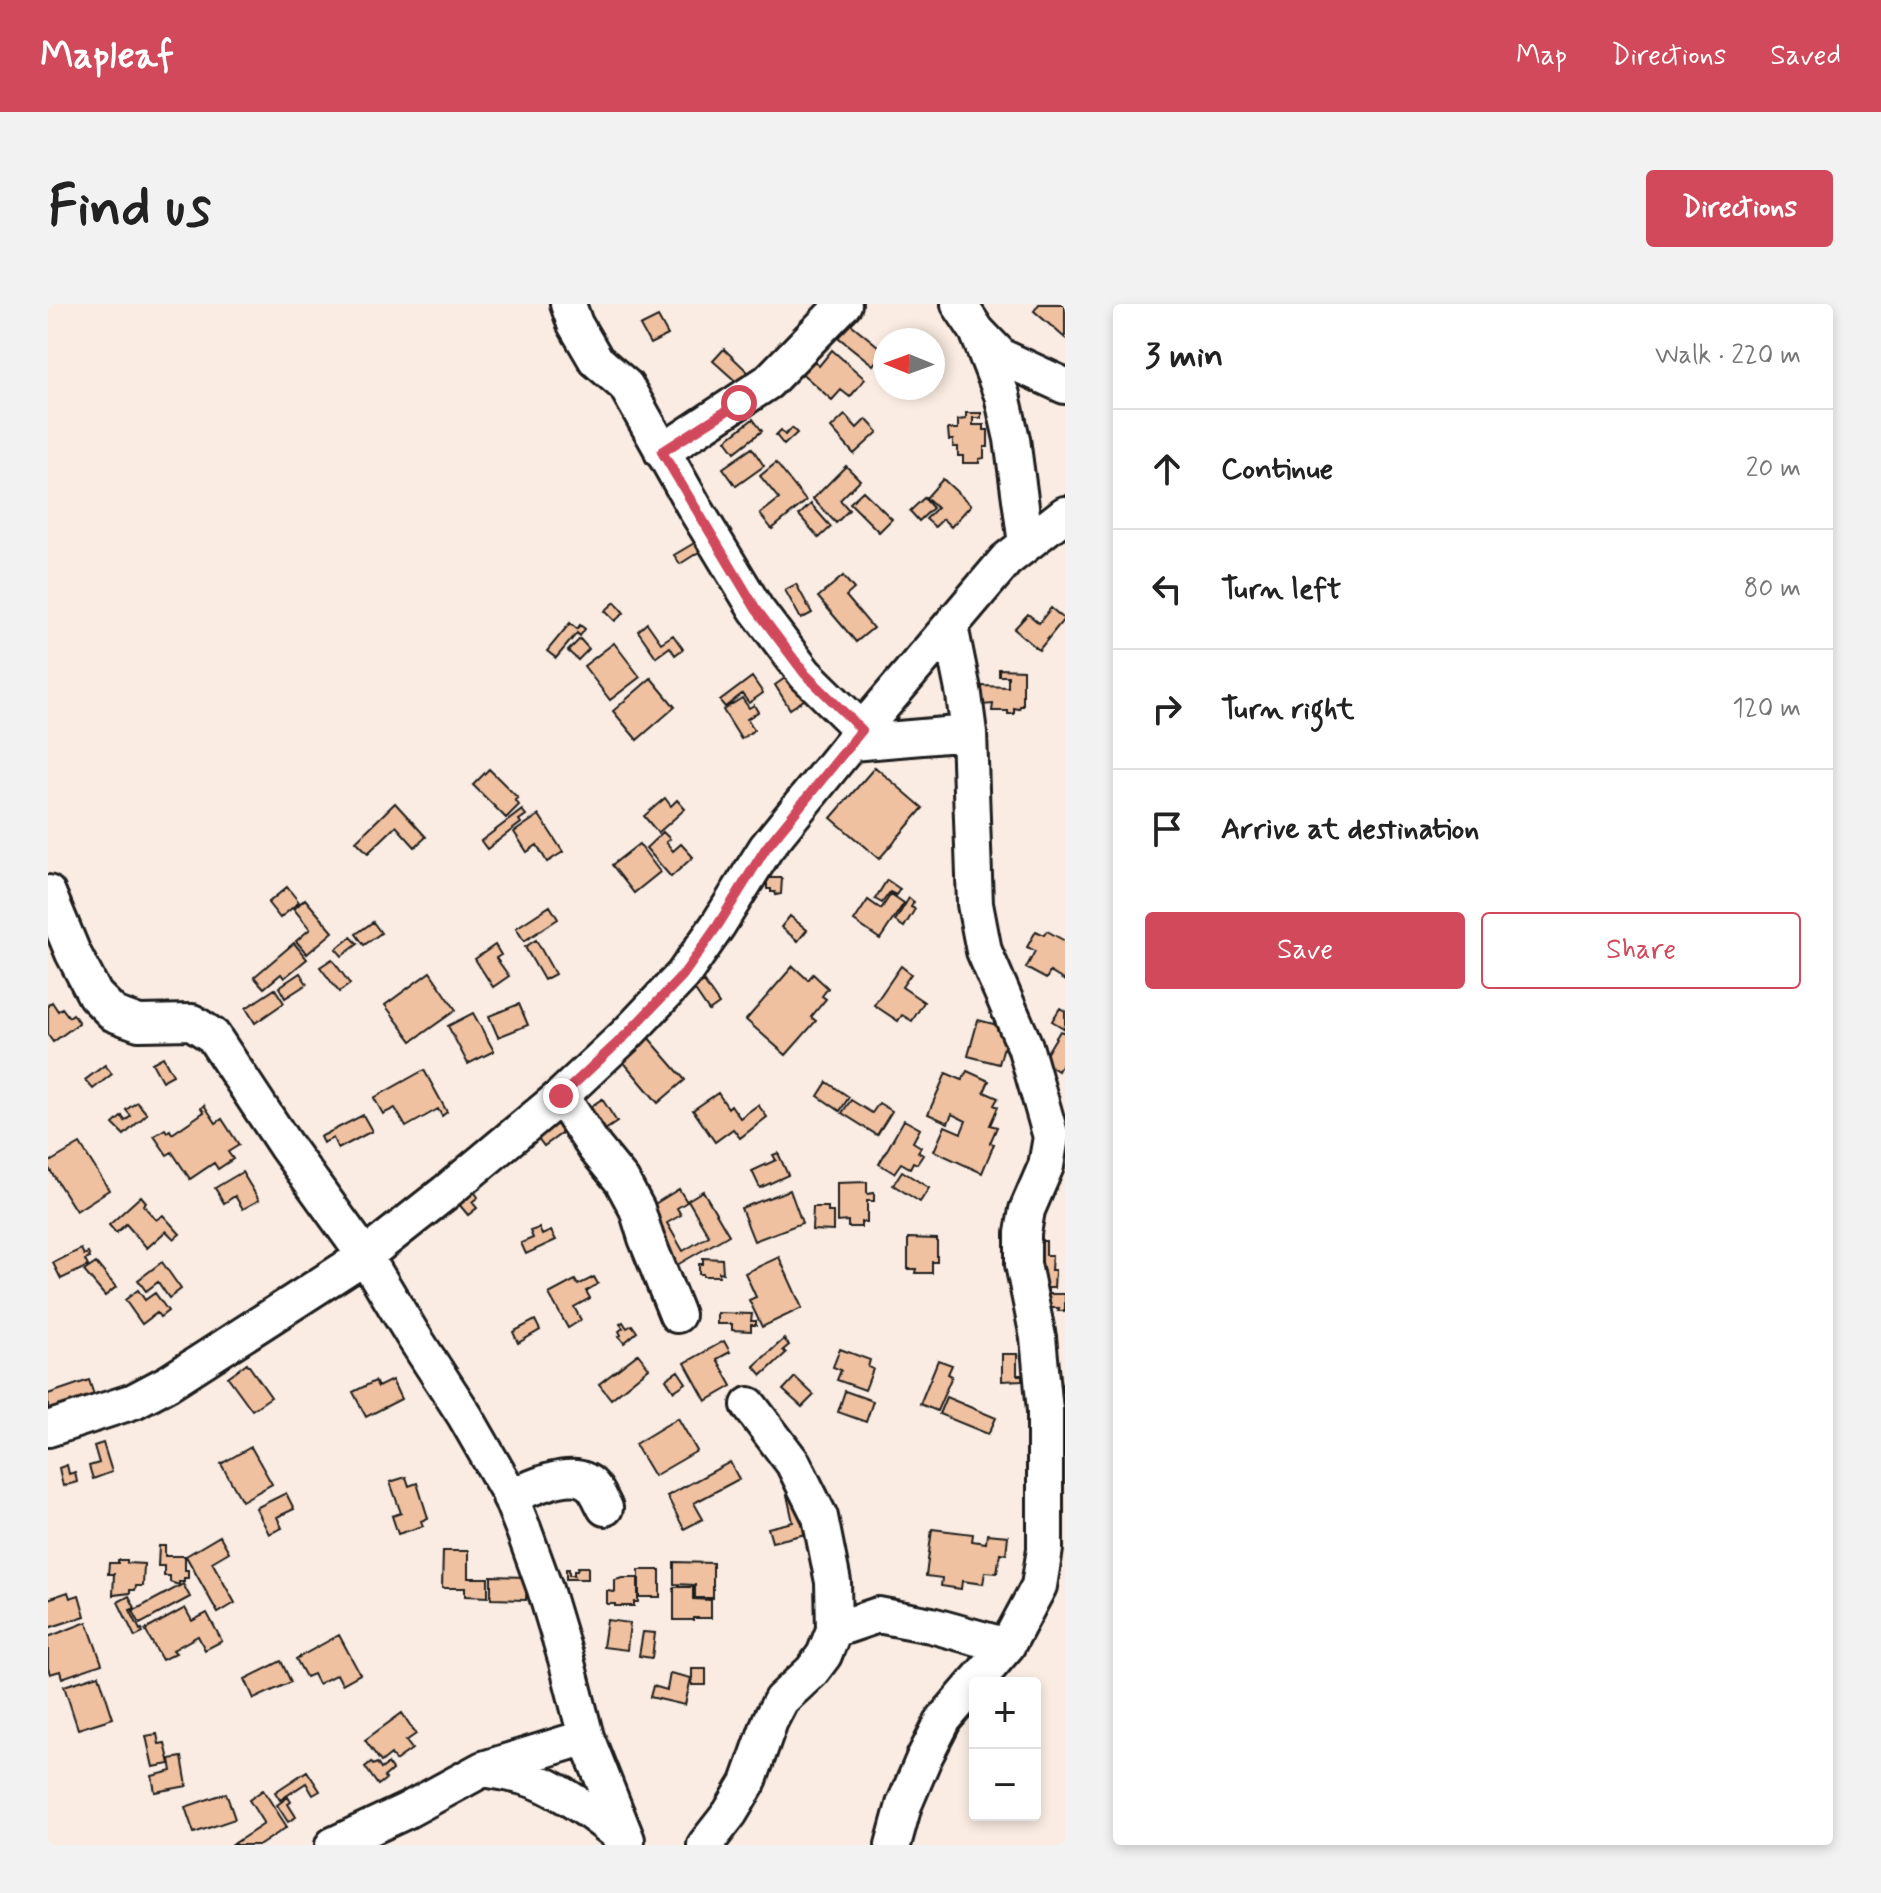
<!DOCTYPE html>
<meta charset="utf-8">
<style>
:root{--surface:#fff;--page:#f2f2f2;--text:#222;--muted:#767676;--line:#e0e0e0;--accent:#d1495b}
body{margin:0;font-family:Mynerve,sans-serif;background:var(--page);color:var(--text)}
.controls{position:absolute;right:24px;bottom:24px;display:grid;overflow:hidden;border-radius:8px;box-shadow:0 4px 12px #0003}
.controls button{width:72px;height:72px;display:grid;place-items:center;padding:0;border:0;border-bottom:2px solid var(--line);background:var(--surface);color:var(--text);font:40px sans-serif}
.compass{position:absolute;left:825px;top:24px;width:72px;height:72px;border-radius:50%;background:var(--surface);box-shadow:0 4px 12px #0003;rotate:271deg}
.stop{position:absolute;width:24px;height:24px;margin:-18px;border:6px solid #d1495b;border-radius:50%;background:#fff}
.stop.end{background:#d1495b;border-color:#fff;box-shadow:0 2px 8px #0008}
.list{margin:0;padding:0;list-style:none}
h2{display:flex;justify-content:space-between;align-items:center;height:104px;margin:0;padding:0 32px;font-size:34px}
h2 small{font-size:26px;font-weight:400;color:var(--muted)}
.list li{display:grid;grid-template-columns:52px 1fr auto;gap:24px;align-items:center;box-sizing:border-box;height:120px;padding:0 32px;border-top:2px solid var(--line)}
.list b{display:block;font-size:30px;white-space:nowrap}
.list em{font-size:26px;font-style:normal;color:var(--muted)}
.actions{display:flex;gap:16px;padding:24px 32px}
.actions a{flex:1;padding:18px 0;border:2px solid var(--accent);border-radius:8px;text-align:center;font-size:28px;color:var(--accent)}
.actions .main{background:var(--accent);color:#fff}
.icon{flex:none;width:44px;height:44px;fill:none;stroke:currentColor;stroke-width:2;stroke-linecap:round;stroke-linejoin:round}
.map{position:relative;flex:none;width:1017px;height:1541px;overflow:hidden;border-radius:8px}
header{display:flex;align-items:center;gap:48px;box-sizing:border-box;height:112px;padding:0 40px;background:var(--accent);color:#fff}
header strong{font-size:38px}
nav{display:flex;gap:44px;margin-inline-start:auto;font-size:28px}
.intro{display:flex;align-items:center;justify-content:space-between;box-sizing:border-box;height:192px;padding:0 48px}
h1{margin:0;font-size:56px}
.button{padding:20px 36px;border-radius:8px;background:var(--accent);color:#fff;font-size:28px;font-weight:700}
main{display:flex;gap:48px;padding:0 48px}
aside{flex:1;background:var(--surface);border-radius:8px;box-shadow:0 4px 12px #0003}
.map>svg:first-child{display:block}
</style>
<header>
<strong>Mapleaf</strong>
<nav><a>Map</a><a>Directions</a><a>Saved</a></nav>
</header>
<div class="intro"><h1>Find us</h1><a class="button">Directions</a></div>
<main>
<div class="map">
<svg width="1017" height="1541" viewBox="0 0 1017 1541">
<rect width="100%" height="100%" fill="#faece2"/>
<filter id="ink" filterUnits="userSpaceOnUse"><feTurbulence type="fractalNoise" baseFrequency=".0125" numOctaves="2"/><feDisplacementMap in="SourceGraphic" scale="16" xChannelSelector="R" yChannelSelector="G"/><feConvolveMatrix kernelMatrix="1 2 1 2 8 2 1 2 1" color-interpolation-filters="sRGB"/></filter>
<g filter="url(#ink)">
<!-- building -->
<path fill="#f0c1a0" stroke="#1c1c1c" stroke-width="2" d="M991,0h26v34l-31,-27z
M793,12l43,35 -11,14 -44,-35z
M610,13l10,18 -18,9 -10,-18z
M676,45l27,26 -10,11 -28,-25z
M784,46l33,29 -15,18 -9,-7 -9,10 -34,-30 11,-13 10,9z
M918,109h15v5h-8v7h11v5h4v17h-4v11l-5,1v4h-16v-7h-5v-9h-5v-7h-4l-1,-11h10v-9l8,-1z
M797,111l12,13 9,-9 12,13 -24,22 -23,-26z
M705,115l9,12 -27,21 -9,-12z
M744,124l5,5 -13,12 -8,-10 5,-5 4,5z
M704,144l12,18 -28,20 -13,-18z
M728,159l30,38 -34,28 -12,-15 19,-15 -19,-23z
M798,162l14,14 -20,20 9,10 -13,13 -23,-24z
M895,175l28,26 -20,22 -8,-8 -8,8 -9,-8 11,-11 -11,-10z
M815,187l29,28 -13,13 -29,-29z
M876,194l9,10 -14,13 -9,-10z
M763,200l20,23 -12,11 -20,-23z
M648,238l6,8 -22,14 -6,-9z
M795,272l11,13 -8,7 27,32 -17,14 -38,-45z
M748,280l16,29 -11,6 -16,-29z
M567,298l9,11 -9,8 -10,-10z
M1003,304l13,11 -25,31 -25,-21 14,-15 11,9z
M522,319l7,6 3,-4 5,4 -5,7 -3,-3 -21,25 -9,-7z
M599,319l14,20 12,-8 10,14 -8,6 -5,-8 -14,10 -18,-26z
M532,335l9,10 -11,11 -10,-9z
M566,339l26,34 -30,23 -26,-34z
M951,365l24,1v36h-3l-1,3 -5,-1v6h-6v-3h-16l1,-7 -11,1v-19l26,1v-11h-9z
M743,370l16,24 -17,11 -15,-24z
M704,373l11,16 -14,10 -7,-9 -17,13 -5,-6z
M603,374l24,29 -38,33 -24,-29z
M694,394l7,10 5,-3 4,7 -11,7 7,11 -13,9 -18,-29z
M827,463l48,41 -44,51 -48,-41z
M441,465l29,29 -3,2 4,5 -13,13 -33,-33z
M617,494l6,8 6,-6 8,9 -27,24 -14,-17z
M347,499l31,34 -11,10 -19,-21 -28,27 -12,-12z
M474,506l4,5 -7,5 2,3 -34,26 -6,-8z
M491,511l24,37 -16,10 -10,-17 -10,7 -13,-20z
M615,528l7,7 -4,3 7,9 8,-7 12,13 -22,20 -25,-29z
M591,540l21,28 -26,21 -22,-28z
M719,574h15l-1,16 -5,1 -1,-3h-4v-3h-4z
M839,576l13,9 -4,6 -6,-3 -8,11 -7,-4z
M239,583l12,15 -19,16 -12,-15z
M843,590l13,9 -24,36 -26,-18 14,-21 13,9z
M861,594l5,4 -3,5 4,2 -11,18 -9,-6z
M257,595l28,33 -26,22 -11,-13 14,-12 -16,-20z
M502,602l8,13 -34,22 -8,-13z
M742,612l17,14 -9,11 -17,-14z
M325,618l8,11 -17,12 -8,-11z
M988,627l8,4 3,-4 18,10v40l-15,-9 -4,7 -20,-11 9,-17 -8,-4z
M303,633l7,7 -16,12 -6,-7z
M488,636l19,34 -11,6 -19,-33z
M246,639l13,16 -23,19 -3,-4 -17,14 -10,-11z
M447,641l6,10 -5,3 13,18 -16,11 -18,-28z
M284,655l18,25 -11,8 -19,-25z
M745,662l15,14 5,-6 15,14 -6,8 4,3 -15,18 5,4 -30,34 -40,-35z
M853,662l10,8 -9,13 22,15 -12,19 -10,-6 -4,6 -24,-16z
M382,668l26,38 -44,31 -27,-36z
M252,669l7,11 -22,14 -6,-11z
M656,678l15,22 -10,7 -15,-22z
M227,685l9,14 -29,20 -9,-15z
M4,698l6,9 4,-3 7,9 4,-3 6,9 -26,19 -5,-7v-30z
M471,700l9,21 -30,12 -9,-21z
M1012,704l5,3v18l-13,-8z
M425,709l21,38 -26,13 -20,-38z
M930,716l31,8 -10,36 -31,-8z
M1012,727l5,2v25l-7,13 -16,-10z
M599,732l38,44 -27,23 -37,-44z
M115,753l10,18 -11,6 -10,-18z
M57,761l7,9 -19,15 -8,-9z
M376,766l23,42 -5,4 -4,-7 -32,18 -11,-19 -12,6 -9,-16z
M919,767l22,10 -5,11 14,6 -4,7 4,2 -8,18 7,2 -7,16 4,1 -12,29 -48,-22 11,-25 16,7 5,-12 -14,-7 -4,9 -20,-9 18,-41 16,7z
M779,778l22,15 -9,14 -22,-15z
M670,789l10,15 3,-3 9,13 18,-13 9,12 -27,21 -7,-9 -18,13 -22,-32z
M554,795l15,23 -15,10 -15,-23z
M803,796l21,13 7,-10 13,8 -15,24 -35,-22z
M89,798l10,12 -23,21 -11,-11 9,-8 3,5 6,-5 -5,-6z
M156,801l12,18 6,-4 17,26 -11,7 5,7 -15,10 -4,-6 -24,16 -18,-27 -5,3 -13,-19 11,-7 2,3 3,-2 2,4 32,-22 -3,-4z
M515,801l2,26 -21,15 -13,-17z
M315,811l9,16 -34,18 -5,-11 -10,5 -3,-6z
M856,816l16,9 -7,13 8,5 -3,5 5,3 -6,9 -4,-2 -3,6 -9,-5 -7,10 -15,-9z
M32,840l29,46 -33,21 -28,-44v-4z
M730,849l10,22 -28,13 -8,-17 24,-11 -3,-5z
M854,867l27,17 -9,14 -27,-17z
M194,868l17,28 -16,9 -8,-13 -11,7 -9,-15z
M819,878v12l7,-1v8h-7v21h-6v5h-13v-6l-11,1v-39z
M631,885l8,13 -10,6 4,7 -14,8 16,28 26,-15 -21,-36 15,-9 26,44 -52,30 -32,-55z
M425,886l5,7 -6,5 5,6 -9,7 -10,-12z
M742,886l12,33 -48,18 -13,-33z
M93,892l5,6 -3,3 13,15 7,-5 17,19 -6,5 -8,-8 -19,17 -21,-24 -10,9 -7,-8z
M765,903h15v5h5v19l-21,-1z
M491,924l3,7 9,-4 5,9 -30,14 -5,-11 12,-5 -3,-7z
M860,934l29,1v23h-5v11h-17l1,-4h-8z
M985,937h13v14h6l-1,15h4l-1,18h-6v4l-10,-1z
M33,945l3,6 4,-2 2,5 -5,2 3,6 -27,13 -8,-16z
M731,953l23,51 -40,19 -13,-27 7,-3 -11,-24z
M655,954l19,1 1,14 -4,-1v4h-16v-2h-4v-10h4z
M114,958l19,27 -12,9 -11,-16 -12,9 -8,-11z
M48,959l20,24 -11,9 -21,-25z
M546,973l4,7 -12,7 4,7 -16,9 7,13 -13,8 -19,-34 26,-14 3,5z
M90,986l7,10 10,-7 13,18 -8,6 -3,-4 -15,11 -17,-24z
M1000,990h17v17h-7l1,-3h-11z
M669,1009l35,1 -1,7h5v4h-5v6l-19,-1v-6h-15z
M487,1016l5,10 -22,13 -5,-11z
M575,1018l4,6 5,-3 5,7 -13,11 -5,-7 2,-1 -2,-4 4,-3 -3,-4z
M736,1035l5,6 -6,5 3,3 -24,22 -8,-9z
M676,1037l6,11 -13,7 15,27 -26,15 -21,-38z
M792,1045l30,11 -2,7 5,2 -8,21 -28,-10 4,-10 -8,-3z
M590,1050l11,14 -38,31 -12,-15z
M954,1050h15v21h5v5l-20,1z
M890,1056l14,5 -4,9 4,2 -15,35 -17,-7z
M199,1059l24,34 -19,13 -24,-33z
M630,1067l8,12 -12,8 -8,-12z
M747,1073l19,18 -12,12 -19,-17z
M41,1076l7,21 -48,14v-21z
M344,1076l9,19 -35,18 -13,-25 22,-11 3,6z
M797,1087l28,10 -7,21 -28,-10z
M898,1093l50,21 -6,13 -2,3 -49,-20z
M630,1114l19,33 -43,25 -19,-32z
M55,1139l9,29 -19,7 -4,-13 10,-3 -5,-17z
M203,1143l21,37 -30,17 -21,-37z
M682,1158l9,17 -45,24 9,16 -19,10 -17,-33z
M19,1161l2,9 6,-2 2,10 -14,4 -4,-18z
M358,1173l3,9 8,-3 11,35 -7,3 2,5 -25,8 -6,-18 9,-3 -11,-31z
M753,1188l9,41 -38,9 -4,-14 25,-6 -6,-27z
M238,1189l8,16 -17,8 5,11 -13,6 -13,-26z
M884,1225l41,5 -1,7 14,2 1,-9 21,2 -2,18 -6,-1 -3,20 -12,-1 -2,12 -21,-3 -1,8 -20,-3 1,-8 -16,-2z
M172,1232l9,16 -17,10 23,41 -17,10 -32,-57z
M111,1242h6v10h20v14h3v8h-4v4h-5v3l-9,-3v-6h-6v-10h-6z
M395,1247h25v27h20v19l-23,-1v-8h-23z
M70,1256h9v3l17,1 -1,22h-7l-1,4h-5v3l-17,2 1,-21h-6l1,-11h9z
M626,1258l39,1v35h-18v-13l-21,-1z
M530,1263h10v12h-22v-10h3v6h5v-4h3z
M591,1266h21v27h-21z
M443,1272l36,1 -1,23 -35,-1z
M575,1274h15v24h-4v4h-19v-2h-8v-13l8,1v-12z
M135,1280l7,13 -50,27 -7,-13z
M626,1283h19v12l18,1v18h-18v2h-19z
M20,1288l2,6 9,-3 6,21 -37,12v-29z
M81,1292l6,12 -5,2 10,20 2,-1 1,4 -8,4 -17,-35z
M137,1304l7,13 15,-8 15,28 -17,9 -7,-14 -25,14 3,3 -14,7 -17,-30z
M559,1316l23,3 -3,27 -24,-3z
M39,1318l15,42 -40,14 -2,-7 -10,3 -2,-6v-31z
M595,1328l12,1 -3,25 -13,-2z
M291,1331l21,39 -18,10 -5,-10 -19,10 -5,-10 -7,3 -10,-18z
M233,1357l10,21 -37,17 -9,-20z
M644,1365h14v16h-14z
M622,1369l21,5 -6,27 -35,-8 3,-11 14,4z
M51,1371l14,43 -35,11 -14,-43z
M354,1409l14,21 -10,7 6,8 -17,12 -4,-7 -10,8 -16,-22z
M109,1430l2,10 6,-1 5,21 -17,3 -7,-31z
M134,1453l5,29 -32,6 -3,-16 20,-5 -2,-12z
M323,1458l2,3 4,-2 4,6 7,-5 4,6 -8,7 2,2 -8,6 -13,-18z
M259,1467l13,20 -7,4 -7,-12 -26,17 -5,-8z
M215,1486l24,37 -27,18h-28l32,-21 -15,-24z
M178,1489l9,26 -41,14 -9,-26z
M240,1493l3,5 -3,2 8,13 -8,5 -11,-17z"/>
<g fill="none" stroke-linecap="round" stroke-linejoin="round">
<!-- minor casing -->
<g stroke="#1c1c1c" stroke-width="40">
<path id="minor" d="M520,0l7,20 21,36 30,26 70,124 60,99 49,65 57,56
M911,0l18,27 25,26 63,29
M929,27l25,64 10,44 14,105
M614,148l106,-70 76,-78
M803,439l118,-10
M0,589l25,60 22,42 19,19 25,9 53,-1 21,14 72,109 80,111 47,78 53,82 43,75 16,40 21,58 21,70 20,78 41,103
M513,792l34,52 27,33 15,28 9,29 31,77
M0,1125l86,-28 34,-18 197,-127 81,-64 115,-96 66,-62 56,-59 35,-50 48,-77 85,-105 155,-183 59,-46
M462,1193c19,-8 56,-27 76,-16 10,5 14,18 19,27
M786,1326l44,-15 53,10 76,21
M435,1465c22,4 46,7 66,18 28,14 53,34 77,53
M285,1541l73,-34 77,-42 103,-32
M657,1541l25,-32 18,-30 22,-62 11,-21 31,-29 12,-16 10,-25 -1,-48 -13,-65 -27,-54 -44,-58
M845,1541l11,-40 20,-47 20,-39 63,-73 32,-60 6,-37v-138l-7,-74 -15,-73v-31l4,-23 19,-44 5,-29 -26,-91 -41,-95 -9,-47 -6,-171 -5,-38 -14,-69"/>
</g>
<!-- minor -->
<use href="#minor" stroke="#fff" stroke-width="34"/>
</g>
</g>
<g fill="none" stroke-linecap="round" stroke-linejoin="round" filter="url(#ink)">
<!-- route -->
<path stroke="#d1495b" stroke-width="10" d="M513,792l66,-62 56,-59 35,-50 48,-77 96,-118 -57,-56 -49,-65 -94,-157 77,-49"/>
</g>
</svg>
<div class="controls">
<button>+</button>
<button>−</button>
</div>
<svg class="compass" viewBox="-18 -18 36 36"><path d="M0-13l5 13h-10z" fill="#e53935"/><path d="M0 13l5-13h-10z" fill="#767676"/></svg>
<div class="stop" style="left:691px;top:99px"></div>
<div class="stop end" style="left:513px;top:792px"></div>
</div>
<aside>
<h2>3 min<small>Walk · 220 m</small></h2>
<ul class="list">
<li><svg class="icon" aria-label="ahead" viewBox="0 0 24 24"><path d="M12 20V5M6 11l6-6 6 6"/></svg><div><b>Continue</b></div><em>20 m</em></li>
<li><svg class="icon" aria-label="left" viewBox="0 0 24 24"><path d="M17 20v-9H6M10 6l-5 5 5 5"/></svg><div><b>Turn left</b></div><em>80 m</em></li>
<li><svg class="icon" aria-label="right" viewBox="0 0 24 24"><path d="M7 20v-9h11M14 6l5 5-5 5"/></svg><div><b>Turn right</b></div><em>120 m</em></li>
<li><svg class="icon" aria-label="arrive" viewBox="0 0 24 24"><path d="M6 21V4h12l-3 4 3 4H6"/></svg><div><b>Arrive at destination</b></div></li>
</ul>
<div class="actions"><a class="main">Save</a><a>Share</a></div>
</aside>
</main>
